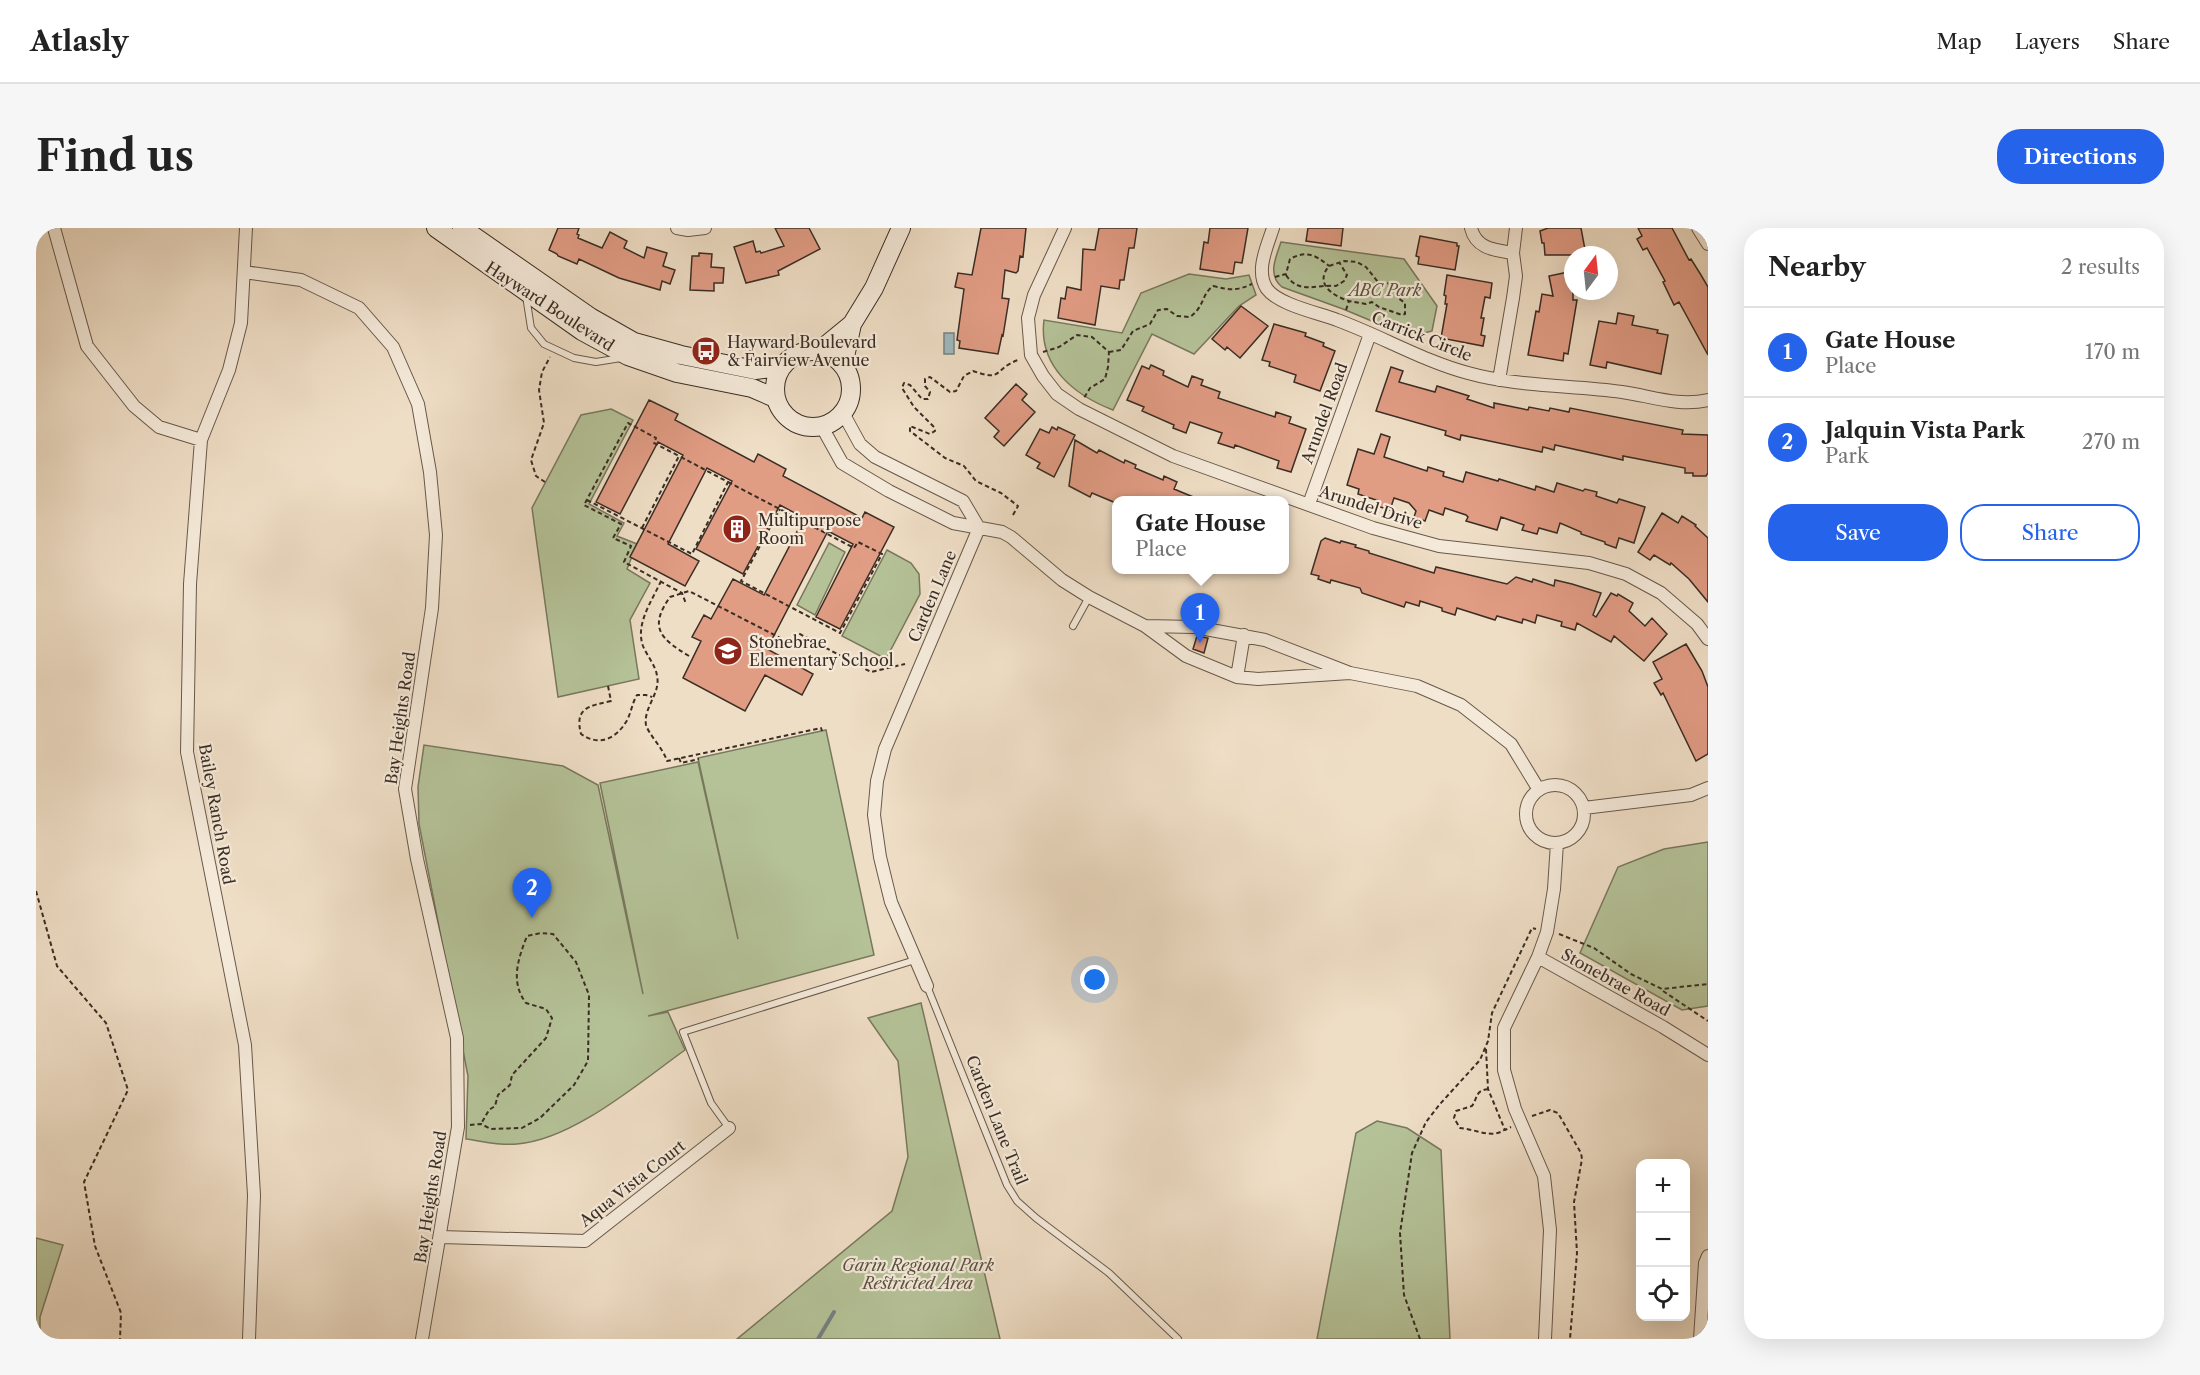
<!DOCTYPE html>
<meta charset="utf-8">
<style>
:root{--surface:#fff;--page:#f6f6f6;--text:#222;--muted:#767676;--line:#e0e0e0;--accent:#2563eb}
body{margin:0;font-family:"Libre Caslon Text",serif;background:var(--page);color:var(--text)}
.controls{position:absolute;right:18px;bottom:18px;display:grid;overflow:hidden;border-radius:12px;box-shadow:0 6px 24px #0002}
.controls button{width:54px;height:54px;display:grid;place-items:center;padding:0;border:0;border-bottom:2px solid var(--line);background:var(--surface);color:var(--text);font:30px sans-serif}
.compass{position:absolute;left:1528px;top:18px;width:54px;height:54px;border-radius:50%;background:var(--surface);box-shadow:0 6px 24px #0002;rotate:15deg}
.you{position:absolute;left:1059px;top:752px;width:21px;height:21px;margin:-15px;border:4px solid #fff;border-radius:50%;background:#1a73e8;box-shadow:0 0 0 9px #1a73e833}
.badge{display:grid;place-items:center;width:39px;height:39px;border-radius:50%;background:var(--accent);color:#fff;font-size:20px;font-weight:700}
.pin{position:absolute;translate:-50% -50px;filter:drop-shadow(0 2px 3px #0008)}
.pin::after{content:'';position:absolute;top:32px;width:21px;height:18px;background:inherit;clip-path:polygon(0 0,100% 0,50% 100%)}
.popup{position:absolute;left:1076px;top:268px;width:177px;height:78px;box-sizing:border-box;display:grid;place-content:center;border-radius:12px;background:var(--surface);filter:drop-shadow(0 2px 4px #0005);font-size:20px;white-space:nowrap;color:var(--muted)}
.popup b{font-size:22px;color:var(--text)}
.popup::after{content:'';position:absolute;left:50%;top:100%;margin-left:-12px;border:12px solid transparent;border-top-color:var(--surface)}
.list{margin:0;padding:0;list-style:none}
h2{display:flex;justify-content:space-between;align-items:center;height:78px;margin:0;padding:0 24px;font-size:26px}
h2 small{font-size:20px;font-weight:400;color:var(--muted)}
.list li{display:grid;grid-template-columns:39px 1fr auto;gap:18px;align-items:center;box-sizing:border-box;height:90px;padding:0 24px;border-top:2px solid var(--line)}
.list b{display:block;font-size:22px;white-space:nowrap}
.list p{margin:0;font-size:20px;white-space:nowrap;color:var(--muted)}
.list em{font-size:20px;font-style:normal;color:var(--muted)}
.actions{display:flex;gap:12px;padding:18px 24px}
.actions a{flex:1;padding:14px 0;border:2px solid var(--accent);border-radius:24px;text-align:center;font-size:21px;color:var(--accent)}
.actions .main{background:var(--accent);color:#fff}
.icon{flex:none;width:33px;height:33px;fill:none;stroke:currentColor;stroke-width:2;stroke-linecap:round;stroke-linejoin:round}
.map{position:relative;flex:none;width:1672px;height:1111px;overflow:hidden;border-radius:24px}
header{display:flex;align-items:center;gap:36px;box-sizing:border-box;height:84px;padding:0 30px;background:var(--surface);border-bottom:2px solid var(--line)}
header strong{font-size:28px}
nav{display:flex;gap:33px;margin-inline-start:auto;font-size:21px}
.intro{display:flex;align-items:center;justify-content:space-between;box-sizing:border-box;height:144px;padding:0 36px}
h1{margin:0;font-size:42px}
.button{padding:15px 27px;border-radius:24px;background:var(--accent);color:#fff;font-size:21px;font-weight:700}
main{display:flex;gap:36px;padding:0 36px}
aside{flex:1;background:var(--surface);border-radius:24px;box-shadow:0 6px 24px #0002}
.map>svg:first-child{display:block}
</style>
<header>
<strong>Atlasly</strong>
<nav><a>Map</a><a>Layers</a><a>Share</a></nav>
</header>
<div class="intro"><h1>Find us</h1><a class="button">Directions</a></div>
<main>
<div class="map">
<svg width="1672" height="1111" viewBox="0 0 1672 1111">
<rect width="100%" height="100%" fill="#efdec6"/>
<filter id="stains"><feTurbulence type="fractalNoise" baseFrequency=".00333" numOctaves="4"/><feColorMatrix values="0 0 0 0 .2 0 0 0 0 .09 0 0 0 0 .02 0 0 0 .5 -.17"/></filter>
<radialGradient id="worn" r=".72"><stop offset=".6" stop-color="#630" stop-opacity="0"/><stop offset="1" stop-color="#630" stop-opacity=".3"/></radialGradient>
<!-- green -->
<path fill="#b5c298" stroke="#78785e" stroke-width="1.5" d="M1245,14l123,17 33,47 -5,25 -22,6 -67,-28 -61,-22c-15,-12 -6,-30 -1,-45z
M1153,46l37,5 23,-4 7,20 -17,11 -45,48 -42,-20 -39,76c-39,-15 -75,-44 -69,-90l78,13 19,-40z
M575,181l22,11 -44,84 35,19 -7,13 20,8 -10,25 23,14 -20,37 9,59 -81,18 -26,-189 49,-93z
M793,315l16,9 -30,63 -18,-10z
M851,322l24,13 8,11 1,20 -34,65 -44,-23z
M790,502l48,225 -226,61 20,-4 17,38c-45,32 -112,90 -168,94 -16,2 -35,-3 -51,-5l2,-63 -49,-252 -1,-37 6,-42 139,21 35,19 45,209 -43,-211 98,-21 40,177 -40,-181z
M1672,614v164l-26,4 -102,-57 38,-86 46,-18z
M885,775l79,336h-263l155,-128 16,-54 -10,-96 -30,-43z
M1341,893l30,7 34,22 9,189h-133l39,-206z
M0,1010l27,7 -23,72v22h-4z"/>
<!-- water -->
<path fill="#9fb9c0" stroke="#778182" stroke-width="1.5" d="M908,105h10v21h-10z"/>
<g fill="none" stroke-linecap="round" stroke-linejoin="round">
<!-- stream -->
<path stroke="#778182" stroke-width="4" d="M782,1111l16,-27"/>
</g>
<!-- building -->
<path fill="#e19c84" stroke="#3a2d24" stroke-width="1.5" d="M522,0h21l-2,6 2,1 -1,3 24,10 8,-16 17,9 -3,7 20,10 3,-11 20,6 -4,13 12,4 -5,14 -8,-3 -2,9 -41,-12 -40,-19 -2,5 -19,-8 -1,-2 -8,-4z
M739,0h34l11,21 -42,22 1,4 -33,8 -12,-36 19,-6 3,11 4,-1 1,2 23,-7z
M945,0h45l-3,29 -3,-1 -2,15 -2,2 -11,-3 -3,28 7,1 -6,37 -1,-1 -4,19 -39,-6 1,-7 -3,-1 7,-51 -9,-2 3,-14 14,2z
M1063,0h38l-3,20h-5l-5,32h-4l-1,9 -18,-3 -6,39 -37,-7 3,-20 4,1 2,-12 14,3 2,-41 12,1z
M1174,0h38l-6,35 -7,-1 -2,12 -33,-5 4,-27 4,1z
M1272,0h35l-2,18 -35,-5z
M1512,0h33l5,27h-41l-1,-12h-2l-2,-12z
M1602,0h34l17,32 2,-1 10,16 7,12v68l-29,-53 -5,3 -11,-23 2,-1 -18,-33 -4,2 -6,-11 5,-3z
M1384,8l37,7v3h2l-4,24 -37,-6 1,-7 -3,-1z
M663,25l13,1 -1,13 13,1 -1,15h-9v8l-24,-1 2,-34h7z
M1537,43v29h4l-9,54 -4,-1 -1,8 -35,-6 8,-44 3,1 3,-18 11,2 -4,-20z
M1411,47l45,8 -2,15 -5,-1 -4,21h3l-3,17 4,1 -2,10 -42,-8 6,-34h-2l1,-8 -2,-1z
M1205,78l27,20 -28,32 -13,-11 -2,3 -13,-11z
M1582,85l16,3 -2,9 26,5 -1,3 11,2 -7,39 -54,-12 -1,6 -16,-3 9,-44 17,3z
M1238,96l32,9 -1,3 19,7 -1,3 12,5 -15,40 -26,-9 2,-7 -27,-9 1,-4 -8,-2z
M1115,137l13,6 -1,4 25,12 4,-11 11,4 -2,5 19,7 -2,6 57,19 1,-5 15,5 -2,6 17,6 -15,43 -14,-4 2,-7 -44,-16 -1,3 -16,-5 4,-10 -32,-11 -4,11 -13,-5 1,-3 -32,-14 2,-4 -17,-7 15,-34 7,3z
M1355,139l12,4 -4,11 36,10 2,-6 32,10 -2,3 27,9v-5l34,7 1,-3 20,4 1,-3 19,4 1,-4 113,22 -1,4 26,1v38l-2,3h-13v-3h-8v-5l-62,-12v4l-68,-15 -1,5 -11,-3 -1,5 -81,-17 -1,5 -15,-5 1,-4 -70,-20z
M980,156l11,10 -5,6 13,12 -31,34 -10,-9 5,-6 -14,-13z
M613,172l29,14 -3,6 79,42 4,-8 28,15 -3,7 79,42 3,-6 29,15 -54,102 -24,-12 37,-73 -25,-13 -61,118 46,25 -11,21 -37,-20 -20,36 -62,-33 18,-37 -9,-4 12,-22 7,4 22,-40 31,16 40,-77 -24,-13 -37,69 -47,-25 36,-68 -25,-13 -39,76 31,17 -14,25 -55,-29 53,-102 -25,-13 -38,72 -24,-12z
M1016,199l5,3 1,-3 17,8 -21,42 -17,-9 3,-5 -14,-8 14,-26 9,4z
M1345,206l9,3 -6,20 43,14 1,-4 16,5 -1,4 20,6 3,-10 32,9 1,-2 36,11 1,-4 18,6 3,-9 26,8 2,-2 12,3 -1,4 21,7 2,-4 26,8 -11,36 -15,-5 -3,10 -11,-4v-2l-24,-8v-2l-21,-9 -3,10 -18,-5 -2,6 -15,-4 2,-5 -23,-8 -4,13 -31,-9 2,-4 -2,-2 -21,-7 -2,7 -14,-5 -4,11 -11,-4 2,-6 -7,-8 -15,-5 -4,12 -13,-4 2,-5 -21,-7 1,-5 -12,-4 11,-36 16,5z
M1039,212l22,13 2,-3 25,13 1,-3 11,5 -1,3 28,12 1,-4 13,6 -3,7 29,12h-87v2l-24,-10 -2,4 -21,-11z
M1626,285l16,10 4,-7 14,9 -1,1 13,12v64l-19,-23 -18,-16 -1,2 -16,-10 -4,5 -12,-8z
M1289,310l15,5 1,-2 15,4 -1,2 14,4v2l65,20 2,-6 71,17 9,-7 16,5 1,-3 21,7 1,-6 17,4 29,9 -8,22 3,2 15,-24 6,3 1,-2 15,9 -4,8 16,15 7,-8 15,16 -23,27 -30,-25 -3,6 -34,-19 -2,7 -14,-4 1,-4 -25,-7 -2,8 -12,-4 -1,4 -25,-7 -2,4 -38,-12 -2,7 -13,-4v-3l-22,-7 -1,5 -13,-4 -2,5 -42,-14 -2,-5 -29,-8 -1,3 -12,-4 1,-3 -8,-2 10,-33z
M1161,408l11,2 -4,15 -11,-4z
M1650,416l16,27 6,16v67l-12,7 -33,-68 -2,2 -7,-12 8,-4 -9,-17z"/>
<g fill="none" stroke-linecap="round" stroke-linejoin="round">
<!-- lane casing -->
<g stroke="#67594c" stroke-width="8">
<path id="lane" d="M490,68l5,32 13,16 30,14 22,4 25,-4
M1037,398l16,-29
M891,758l80,199 10,16 19,17 73,55 69,66
M693,900l-18,-25 -28,-71 232,-72"/>
</g>
<!-- street casing -->
<g stroke="#67594c" stroke-width="14">
<path id="street" d="M18,0l33,118 47,60 25,21 42,13
M210,0l-5,95 -12,47 -28,70 -11,144 -3,168 58,293 9,150 -5,144
M641,0l11,2 17,-2
M1029,0l-31,67 -6,23 3,37 12,21 14,18 22,15 94,47 200,72 66,18 150,17 37,11 35,19 36,31 11,15
M1237,0c-6,19 -18,43 -6,61 12,16 52,24 70,31 44,16 86,41 131,53 50,14 104,12 154,19 29,4 57,15 86,8
M1435,0c5,21 24,22 42,25
M1662,0l10,16
M208,44l57,8 58,28 34,39 25,57 12,68 6,63 -4,73 -27,181 12,70 40,179 1,89 -36,212
M1463,152l14,-82 3,-22 -3,-23 3,-25
M807,185l17,31 15,13 88,44 16,27
M786,199l20,36 47,28 64,32 49,9 9,5 51,43 27,17 56,29 41,30 51,21 21,2 92,-6
M1273,276l61,-170
M1109,398l50,1 70,13 85,33 67,13 44,19 50,39 28,46
M1201,449l7,-42
M1490 586a29 29 0 1 1 58 0a29 29 0 1 1-58 0Z
M1548,580l107,-13 17,-7
M1502,729l125,70 45,28
M891,758l-36,-84 -11,-45 -6,-42 3,-34 8,-32 94,-221
M404,1009l145,4 144,-113
M1509,1111l5,-109 -6,-54 -29,-67 -11,-39v-42l34,-71 9,-25 7,-43 3,-46
M1664,1111l5,-76 3,-7"/>
</g>
<!-- secondary casing -->
<g stroke="#3a2d24" stroke-width="20">
<path id="secondary" d="M400,0l146,103 46,25 49,17 75,15 23,10
M426,0l128,89 44,25 47,13 74,15 25,-3
M739 161a38 38 0 1 1 76 0a38 38 0 1 1-76 0Z
M783,123l33,-27
M807,138l9,-42 22,-36 27,-60"/>
</g>
<!-- path -->
<path stroke="#3a2d24" stroke-width="2" stroke-dasharray="4.5 3" stroke-linecap="butt" d="M1250,47c13,20 31,9 50,11l8,-5 3,-6 -8,-13
M1239,49l11,-3 4,-15c16,-9 26,-4 39,7
M1310,82l3,-9 17,3 6,-2 7,5 23,8 3,-1v-11l-7,-5 -5,-14 -15,-2 -12,-15 -9,-5 -13,-1 -15,5c-15,18 4,30 20,35
M1007,124l16,-5 18,-12 15,2 17,15 -1,15 -3,12 -15,9 -6,10
M1073,124l12,-2 12,-19 17,-7 8,-14 9,-1 10,7 13,1c15,-11 11,-22 23,-31 16,4 24,5 39,-2
M509,254l-9,-6 -5,-16 13,-37 -5,-33 3,-18 8,-15
M692,254l126,66 4,-6 24,12 -42,79 -99,-52 39,-72
M551,272l105,54 36,-72 -49,-26
M977,287l5,-9 -17,-13 -25,-12 -12,-15 -19,-8 -35,-27v-5l20,8 5,-3 -1,-4 -20,-20 -12,-19 2,-5 6,2 12,14h6l2,-7 -5,-6v-7l5,-2 20,15 6,-1 8,-15 9,-5c31,11 20,-2 45,-11
M606,300l37,-72 -25,-13 2,-5 -28,-15 -44,82 37,19 -8,14 18,8 -7,16 58,31 4,11
M625,353c-9,20 -26,43 -18,65 4,10 13,20 14,30 4,17 -14,32 -11,49 3,10 17,23 21,36l154,-33 1,3
M653,428c-28,-17 -41,-28 -19,-59l19,-6 103,53 6,-11 73,39 34,-8
M572,458l3,15c-21,5 -37,6 -30,33 17,12 34,6 45,-12 5,-8 6,-19 11,-27h9l6,2
M643,530l2,5 18,-4
M0,663l21,75 49,57 22,67 -44,92 11,64 26,67 -1,26
M1523,706l35,14 37,26 31,15 46,-5
M1627,763l45,30
M1450,821l2,40 17,41 6,-3
M1452,861c-13,2 -10,8 -16,17l-16,5 -2,7 6,10c15,1 32,11 44,2
M1496,888l18,-6 8,3 23,40 1,6 -8,43 3,51 -7,86
M434,897l11,-1 10,5 31,-1 18,-10 34,-33 14,-24 1,-66 -13,-33 -23,-28 -12,-1 -14,3c-9,23 -17,46 -1,67l20,6 6,9 -6,20 -34,37 -2,10 -12,10 -3,11 -6,4 -8,14
M1384,1111l-16,-44 -4,-62 12,-80 14,-31 14,-18 40,-44 8,-19 4,-28 40,-85 4,1"/>
<!-- lane -->
<use href="#lane" stroke="#f5eada" stroke-width="6"/>
<!-- street -->
<use href="#street" stroke="#f5eada" stroke-width="12"/>
<!-- secondary -->
<use href="#secondary" stroke="#f5eada" stroke-width="18"/>
</g>
<!-- icons -->
<defs>
<g id="bus-disc" transform="scale(1.5)"><circle r="9.5" fill="#8f2418" stroke="#f5eada"/><path d="M-5-6H5V4H4V6H2V4H-2V6H-4V4H-5ZM-3.5-4V0h7V-4ZM-3.5 1.2v1.5H-2V1.2ZM2 1.2v1.5H3.5V1.2Z" fill="#fff"/></g>
<g id="building-disc" transform="scale(1.5)"><circle r="9.5" fill="#8f2418" stroke="#f5eada"/><path d="M-4-6H4V6H1V3H-1V6H-4ZM-2.5-4.3h1.7v1.8h-1.7ZM.8-4.3h1.7v1.8H.8ZM-2.5-1h1.7V.8h-1.7ZM.8-1h1.7V.8H.8Z" fill="#fff"/></g>
<g id="school-disc" transform="scale(1.5)"><circle r="9.5" fill="#8f2418" stroke="#f5eada"/><path d="M0-5L7-2L0 1L-7-2ZM-4 1L0 2.5L4 1V4Q0 6-4 4Z" fill="#fff"/></g>
</defs>
<g fill-rule="evenodd">
<use href="#bus-disc" x="670" y="123"/>
<use href="#building-disc" x="701" y="301"/>
<use href="#school-disc" x="692" y="423"/>
</g>
<g text-anchor="middle" stroke-width="4.5" stroke-linejoin="round" paint-order="stroke">
<!-- park labels -->
<g font-size="16" font-style="italic" fill="#595241" stroke="#f5eada">
<text x="1349" y="68">ABC Park</text>
<text x="882" y="1043">Garin Regional Park<tspan x="882" dy="18">Restricted Area</tspan></text>
</g>
<!-- street labels -->
<g font-size="16" fill="#3a2d24" stroke="#f5eada">
<text transform="translate(514 78) rotate(33)" y="6">Hayward Boulevard</text>
<text transform="translate(1386 108) rotate(22)" y="6">Carrick Circle</text>
<text transform="translate(1288 185) rotate(-70)" y="6">Arundel Road</text>
<text transform="translate(1335 279) rotate(18)" y="6">Arundel Drive</text>
<text transform="translate(896 368) rotate(-67)" y="6">Carden Lane</text>
<text transform="translate(364 490) rotate(-82)" y="6">Bay Heights Road</text>
<text transform="translate(181 586) rotate(80)" y="6">Bailey Ranch Road</text>
<text transform="translate(1580 754) rotate(29)" y="6">Stonebrae Road</text>
<text transform="translate(961 892) rotate(68)" y="6">Carden Lane Trail</text>
<text transform="translate(596 955) rotate(-38)" y="6">Aqua Vista Court</text>
<text transform="translate(394 969) rotate(-81)" y="6">Bay Heights Road</text>
</g>
<!-- poi labels -->
<g font-size="16" fill="#3a2d24" stroke="#f5eada" text-anchor="start">
<text x="691" y="120">Hayward Boulevard<tspan x="691" dy="18">&amp; Fairview Avenue</tspan></text>
<text x="722" y="298">Multipurpose<tspan x="722" dy="18">Room</tspan></text>
<text x="713" y="420">Stonebrae<tspan x="713" dy="18">Elementary School</tspan></text>
</g>
</g>
<rect width="100%" height="100%" filter="url(#stains)"/>
<rect width="100%" height="100%" fill="url(#worn)"/>
</svg>
<div class="controls">
<button>+</button>
<button>−</button>
<button><svg class="icon" aria-label="locate" viewBox="0 0 24 24"><circle cx="12" cy="12" r="6"/><path d="M12 2v4M12 18v4M2 12h4M18 12h4"/></svg></button>
</div>
<svg class="compass" viewBox="-18 -18 36 36"><path d="M0-13l5 13h-10z" fill="#e53935"/><path d="M0 13l5-13h-10z" fill="#767676"/></svg>
<div class="you"></div>
<div class="pin badge" style="left:1164px;top:415px">1</div>
<div class="popup"><b>Gate House</b>Place</div>
<div class="pin badge" style="left:496px;top:690px">2</div>
</div>
<aside>
<h2>Nearby<small>2 results</small></h2>
<ul class="list">
<li><span class="badge">1</span><div><b>Gate House</b><p>Place</p></div><em>170 m</em></li>
<li><span class="badge">2</span><div><b>Jalquin Vista Park</b><p>Park</p></div><em>270 m</em></li>
</ul>
<div class="actions"><a class="main">Save</a><a>Share</a></div>
</aside>
</main>
